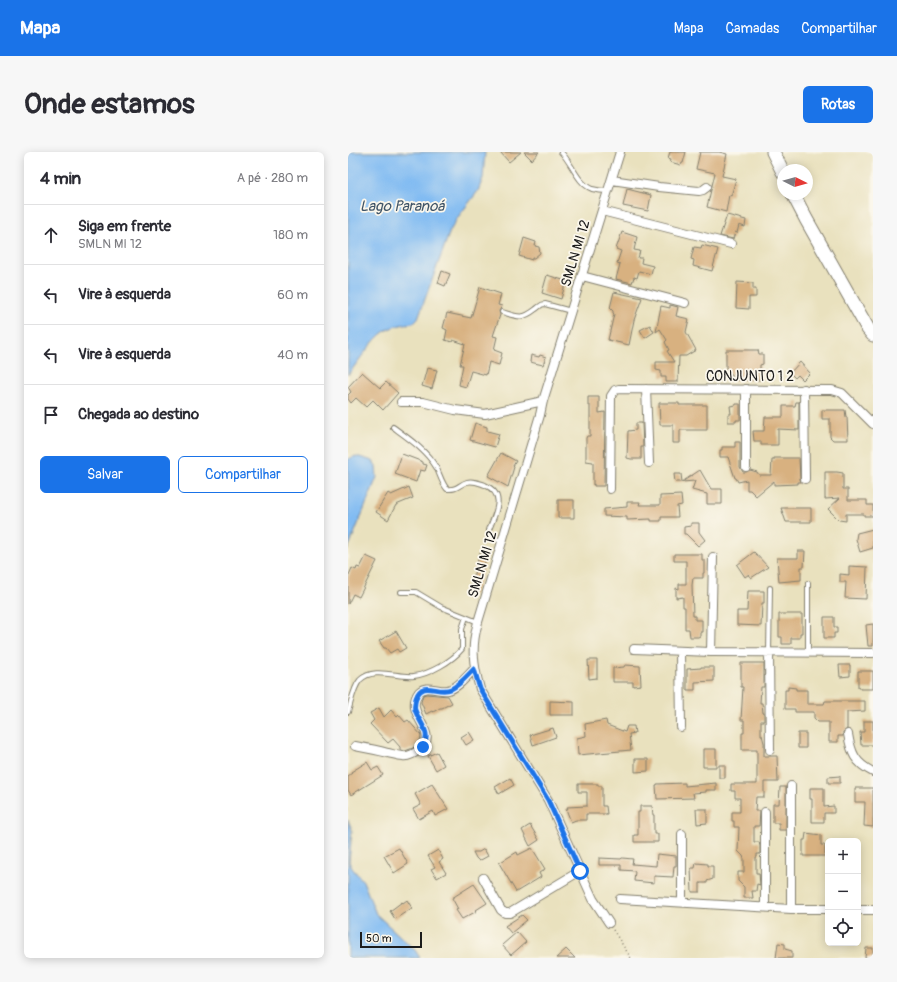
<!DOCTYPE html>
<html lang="pt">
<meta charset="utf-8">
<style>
:root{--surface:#fff;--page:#f7f7f7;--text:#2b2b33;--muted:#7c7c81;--line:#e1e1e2;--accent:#1a73e8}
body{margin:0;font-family:Pangolin,sans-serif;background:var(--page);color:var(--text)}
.controls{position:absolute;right:12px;bottom:12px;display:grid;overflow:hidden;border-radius:6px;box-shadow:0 2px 10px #0003}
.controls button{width:36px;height:36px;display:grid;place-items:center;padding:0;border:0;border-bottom:1px solid var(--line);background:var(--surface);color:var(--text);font:20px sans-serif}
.compass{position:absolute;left:429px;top:12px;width:36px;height:36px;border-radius:50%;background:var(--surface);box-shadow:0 2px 10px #0003;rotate:95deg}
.scale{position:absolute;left:12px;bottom:10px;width:62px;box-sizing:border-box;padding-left:4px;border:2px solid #1c1c1c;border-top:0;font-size:11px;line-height:14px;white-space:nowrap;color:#1c1c1c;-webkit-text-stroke:3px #fbf7ec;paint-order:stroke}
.stop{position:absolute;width:12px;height:12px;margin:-9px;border:3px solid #1a73e8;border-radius:50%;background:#fff}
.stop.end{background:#1a73e8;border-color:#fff;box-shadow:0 1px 4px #0008}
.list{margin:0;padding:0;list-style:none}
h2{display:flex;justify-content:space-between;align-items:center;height:52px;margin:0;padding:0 16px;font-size:17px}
h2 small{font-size:13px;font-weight:400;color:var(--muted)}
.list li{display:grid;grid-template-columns:26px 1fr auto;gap:12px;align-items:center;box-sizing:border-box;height:60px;padding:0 16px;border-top:1px solid var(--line)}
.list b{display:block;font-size:15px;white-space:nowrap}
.list p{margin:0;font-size:13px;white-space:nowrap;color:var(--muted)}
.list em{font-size:13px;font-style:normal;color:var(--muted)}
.actions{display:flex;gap:8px;padding:12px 16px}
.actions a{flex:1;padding:9px 0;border:1px solid var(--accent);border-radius:6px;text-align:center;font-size:14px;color:var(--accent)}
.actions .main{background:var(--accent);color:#fff}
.icon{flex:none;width:22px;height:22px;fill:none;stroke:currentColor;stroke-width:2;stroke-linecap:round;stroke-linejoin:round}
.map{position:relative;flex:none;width:525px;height:806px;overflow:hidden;border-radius:6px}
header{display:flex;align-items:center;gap:24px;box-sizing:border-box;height:56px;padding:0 20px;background:var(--accent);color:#fff}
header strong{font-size:19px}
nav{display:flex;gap:22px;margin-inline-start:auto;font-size:14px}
.intro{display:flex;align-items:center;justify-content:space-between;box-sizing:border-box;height:96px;padding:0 24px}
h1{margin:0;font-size:28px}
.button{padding:10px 18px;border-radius:6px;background:var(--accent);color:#fff;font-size:14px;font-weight:700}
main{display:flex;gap:24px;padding:0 24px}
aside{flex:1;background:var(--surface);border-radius:6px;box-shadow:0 2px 10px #0003}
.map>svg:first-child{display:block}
</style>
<header>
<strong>Mapa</strong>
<nav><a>Mapa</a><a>Camadas</a><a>Compartilhar</a></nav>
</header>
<div class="intro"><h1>Onde estamos</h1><a class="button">Rotas</a></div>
<main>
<aside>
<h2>4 min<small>A pé · 280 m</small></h2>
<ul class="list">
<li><svg class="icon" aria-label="ahead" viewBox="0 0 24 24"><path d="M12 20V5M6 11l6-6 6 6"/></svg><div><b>Siga em frente</b><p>SMLN MI 12</p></div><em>180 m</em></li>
<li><svg class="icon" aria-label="left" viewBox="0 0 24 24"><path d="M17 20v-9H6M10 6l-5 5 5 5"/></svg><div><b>Vire à esquerda</b></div><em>60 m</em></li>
<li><svg class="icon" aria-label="left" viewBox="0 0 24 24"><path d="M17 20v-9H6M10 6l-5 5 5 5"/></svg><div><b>Vire à esquerda</b></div><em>40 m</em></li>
<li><svg class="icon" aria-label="arrive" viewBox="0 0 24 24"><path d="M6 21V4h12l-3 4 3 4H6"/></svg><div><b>Chegada ao destino</b></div></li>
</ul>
<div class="actions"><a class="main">Salvar</a><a>Compartilhar</a></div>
</aside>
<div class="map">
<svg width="525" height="806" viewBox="0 0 525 806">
<rect width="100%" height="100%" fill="#fbf7ec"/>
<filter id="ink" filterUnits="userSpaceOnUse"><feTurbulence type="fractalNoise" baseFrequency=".025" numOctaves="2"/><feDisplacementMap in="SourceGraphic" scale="8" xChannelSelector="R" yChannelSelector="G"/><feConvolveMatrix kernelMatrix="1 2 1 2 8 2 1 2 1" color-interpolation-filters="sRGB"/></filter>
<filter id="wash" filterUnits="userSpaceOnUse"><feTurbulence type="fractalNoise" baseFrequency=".012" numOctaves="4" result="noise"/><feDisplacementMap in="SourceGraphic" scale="16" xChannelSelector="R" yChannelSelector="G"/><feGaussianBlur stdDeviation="0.9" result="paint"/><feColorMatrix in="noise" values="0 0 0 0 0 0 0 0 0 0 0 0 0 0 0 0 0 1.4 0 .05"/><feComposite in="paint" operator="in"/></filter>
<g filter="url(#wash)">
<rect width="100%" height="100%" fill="#e9e1be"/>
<!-- water -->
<path fill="#81bbf2" stroke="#4e6c87" d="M0,0h137l-2,26 -5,13 -20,26 -8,14 -32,87 -5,5c-9,1 -20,3 -28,8 -12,8 -28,32 -37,44z
M8,304l17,5 3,6 1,10 -29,72v-90z
M0,668l4,10 -3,32 3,6 11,13 13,33 39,36 5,8h-72z"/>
<g id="blocks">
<!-- building -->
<path fill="#d8b180" d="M152,0h21l-12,10z
M176,0h15l-7,8z
M322,0h16l-3,11h-1l-1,2 -11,-3 1,-3 -3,-1z
M352,0h19l8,2 -5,22 14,3 -5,17 -2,-1 -3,17 -19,-5 8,-34 -19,-4z
M279,37l24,6 -3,16 -25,-5z
M379,63l19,5 -1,7 -6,-2 -2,8 -2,-1 -2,7 -13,-3z
M274,80l15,5 -3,13 6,1 -2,7h4l-1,5 12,3 -2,8 -12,-3 -2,7 -3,-1 -2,6 -16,-4 4,-15 -3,-1 4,-12 -5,-2z
M176,86l12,4 -1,4 4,1 1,6 -6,5h-2v2l-13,-4z
M354,93l16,4 -6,22 -19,-5 1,-6 -3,-1 3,-12 7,1z
M94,119l8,3 -5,12 -7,-3z
M199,123l19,6 -5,18 -19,-6z
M389,130l16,1v6h3v8h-7v12l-13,-1z
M132,135l21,7 -3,11 4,1 -3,5 1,4 -7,21 4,1 -3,13 8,3 -3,12 -10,-3 -3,13 -15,-4 -5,16 -7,-2 4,-20h-3l5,-21 -12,-4 -1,2 -7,-2 2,-10 -4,-2 4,-15 24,5z
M266,140l28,6 -8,22 -5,25 -21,-5 6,-26 -1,-1v-2l-3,-3z
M322,153l8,2 -2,9 13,3 -3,13 10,18 -10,6h-7l-1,26h-12v-5h-5v-6l-5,-1v-8h18l-7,-11 2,-1 -4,-8 2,-2 -7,-11 -4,3 5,-26 9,2z
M302,173l4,7 -9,6 -5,-8z
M378,198h32l1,4h4v10l-3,1v15h-28v-6h-6z
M183,203l8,2 1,-2 6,2 -3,8 -13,-3z
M452,210l10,11 -7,7 -5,-5 -3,3 -5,-5z
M79,216l10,2 -5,19 -10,-3z
M14,220l18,16 6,-6 12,11 -15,17 -10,-10 -7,7 -10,-9 -5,5 -3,-4v-4l3,-3 -3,-5z
M240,245h11v16l6,-1 -1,74h-10v-2l-1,1v-23l-7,-1v-23l1,-2h3v-31h-2z
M448,250h3v28l-21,-1v16h-17v-4h-7l-1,-10h11l1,-14h18v-11h12z
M311,251h20v2h28v25h-27v13h-7v-18h-13z
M388,252h4v16h-4v2h-8v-8h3l-1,-8 6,-1z
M474,258h23l1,7h1l1,23h-15l-3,-3v-18h-8z
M127,271l12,4v4l12,3 -4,13 -25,-7z
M288,271h6l1,24h-2v12h-10l-4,-1 1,-27 8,-1z
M387,290h5v25l3,5h3l4,-2 7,2 2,3h12l1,-15h2v-2h25l1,21 1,3h-3v2l-24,1v-4l-18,15 -6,-6h-3v-10l-9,2 -2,-4h-1l-7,-21h-8v-7h2v-3h13z
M153,301l15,8 -3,5 1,1 -6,20 -20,-11z
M54,302l21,8v2l4,1 -2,6 -5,-1 -4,12 -21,-8z
M352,318l11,19h11v15h-15v-10l-15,-4 3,-9 -13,1z
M477,320h12l6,1v16h5v11h19v5h6v11h-9v-2h-18v7l-7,-1 -11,-11 12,-11 -15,1z
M326,322h7l1,8h-7z
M61,335l4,11 -17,7 -8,15 -12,-8 12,-19 3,2z
M333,343l1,10 -5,1 1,11h-17v4h-10v-2l-24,1v-3l-23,-1v-7l23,-2v-5h13l-1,3h21v-9z
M210,348h16v18h-16z
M433,356h30v14h-25z
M343,371h8v9l6,8 -7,6 -12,-12h-2v-7l7,-1z
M525,377v19l-13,4 -4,-13 1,-6z
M450,399h7l-1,16h-3v13l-22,2 -2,-24h21z
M406,400l14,15 -17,11 -2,-4 -4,3 -8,-12z
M132,401l7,2 -12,40 -6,-4z
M326,402h28v6h2v13h-1v5h-10l-1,7 1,31h2v4h7v12h-2v4l-2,1h-8l-1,-8h-4v-22h-2v-10l-7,1v-10l3,1v-5h7v-23h-12z
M18,404l11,5 -18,36 -6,-3 -5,10v-27l4,-9 4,2 1,-3 3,1z
M501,414l18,1 -1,32 -21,-1 1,-16h-6v-8l9,1z
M400,439h16v12h-2l-1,23 -24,-1v-14h10z
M431,462h23v19h-2v5h-9v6h-9v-7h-3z
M476,465h10v10h3v6h-3v5h-10z
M525,472v22h-5l-2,-21z
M48,479l10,17 -7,4 -2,-3 -7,4 -4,-5h-2l-5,-7z
M240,508h9v18l-8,1z
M393,511h23v24h-3l-1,16h2l1,10h1v8h-3v14h1l2,8v13h13l1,26h-14v15h-8l-1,14h5l-1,15h-5v16h5l1,4v8h-3v3h-1v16h3l1,12 -3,-1 -1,7h-4l1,7h-9v-11l-6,-6v-9h6v-13l-1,-3 -5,-5 1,-24h-5v-6h-2v-9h8v-14h-5v-7h-4v-7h26v-34h-15v-17h2v-13h-3l2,-33h-2z
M277,513l15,1 1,19 -8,1v-4h-20v-14l11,-1z
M491,513h11v11l-10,1z
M353,515h13v14l-19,1v8h-8v-21l14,-1z
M510,519h15v18h-13v-2h-2z
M440,535l8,1v2h11v14h17l1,-3h40v10l-18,1v17l-4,3v4h-5v6h-9v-20h-11l-4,-4v-6h-19v-3h-10v-19h3z
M78,542l22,2 4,7 -10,5h-2l-7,4 -1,-1 -6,3 -5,-12 2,-7z
M202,549l24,1v13h-24z
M31,556l5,9 7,-7 6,7 2,-2 6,7 3,-2 13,15 -1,6 -7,7 -8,3 -5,-1v-3l-7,-8 -5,4 -18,-19 4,-4 -4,-7z
M258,568l1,5 18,7 2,-6h7l1,7 -6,1 2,16 -53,5 -1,-17 9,-2 -1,-12z
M516,569h9v24h-12l-1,-13h4z
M205,576l3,9 -23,8 -3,-10z
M121,580l5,8 -8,5 -5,-8z
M450,581h8v15h-8z
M355,597h13v18h-13z
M89,600l7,13 -8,5 -8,-14z
M287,607h13v12l-13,1z
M19,610l5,8 6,-3 5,8 -32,20 -3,-5v-14l4,-3 -1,-1z
M371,613h6v13h-6z
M492,624v7h-12v-6z
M162,626l4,7 -15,9 -4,-7z
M337,631v3l31,-3v7h-10v2l-13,1 1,5 -37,1 -1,-14h1v-1z
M84,632l16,25 -13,7 -2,-5 -14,8 -6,-10 8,-4 -6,-11z
M230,632h20v2h4v20h4l1,8h-21v6h-10l-5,2 -5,-13h2l-1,-2 20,-1v-14h-9z
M432,635h6v43h-7v-7h-6v-19h6z
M462,636h14v19l10,-1v7h-10v9h-12v-23h-2z
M507,636h18v39l-9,-1 1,-24h-10z
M292,654h12l1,9h1v19h4v8h-24v-7h4v-23h2z
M348,657h11v14l-10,1z
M182,673l9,15 -9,6 -8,-16z
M458,681l15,2v10h4v11h-22v-16h2z
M51,696l9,16 -14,9 -10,-17z
M184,696l13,21 -6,4 2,4 -25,15 -17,-29 18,-11 1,3z
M136,697l4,7 -9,5 -3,-3 -3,-6h6z
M90,698l5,9 -4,3 7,11 -9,5 -6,-9 4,-2 -7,-11z
M309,702l19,2v10h-2l-1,11 -19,-1v7l-20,-2 1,-10 -14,-1v-5h-22v-7l22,1 1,-1 11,1 -1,5 24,2z
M348,711l12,1v2h5v13l-6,2v2h-7v9h-8l-1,-24h4z
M126,732l13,19 -11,7 1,1 -15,8 -6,-9 2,-1 -6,-11z
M59,748l5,8 -17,11 -5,-8 12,-9 1,1z
M174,763l5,5 -16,13 -6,-7z
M169,780l9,10 -15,13 -9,-10z
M430,791l7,1v5l7,2v7h-16z
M518,796h7v10h-8z
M218,797l9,9h-19z"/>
</g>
</g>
<g filter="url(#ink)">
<use href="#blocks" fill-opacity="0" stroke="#827e6d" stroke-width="1"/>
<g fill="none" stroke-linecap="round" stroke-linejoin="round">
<!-- lane casing -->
<g stroke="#827e6d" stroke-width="6">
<path id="lane" d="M213,0c11,11 16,31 31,37 4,1 11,2 16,2
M154,160c16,5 20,8 34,-3 4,-3 5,-5 9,-5l26,7
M45,275c15,11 33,23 43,40 4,7 5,15 11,22 11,1 11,-4 20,-7 6,-2 12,1 18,3 22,10 10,28 4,45v5l3,3 10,3
M53,440h15l25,15 37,15
M421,501l1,-65
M460,501v-70
M0,560c3,-9 5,-24 12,-32 14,-14 38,-2 54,-4 16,-2 38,-15 48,-27v-20l4,-12"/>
</g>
<!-- street casing -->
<g stroke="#827e6d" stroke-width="10">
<path id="street" d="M264,28l47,7 40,4 4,-1 4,-3
M254,59l129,33
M234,124l103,27
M298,237l3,74
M456,237l1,90
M53,250h22l32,8 30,4 58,-13
M398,315v-78
M262,337l1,-93 4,-6 4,-1 213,1 10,3 31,31
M286,497l77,3 162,1
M332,499l1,76
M363,500l2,-95
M421,501l1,97
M500,582c3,19 7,29 25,38
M7,594c11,2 22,4 33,7 5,1 10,3 15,3 6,1 12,-3 16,-6 24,-17 -17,-35 0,-58 7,-8 20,0 29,-2 10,-2 19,-14 26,-21
M417,660v95
M135,726l18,32 4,3h5l70,-42
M272,747l171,10h37
M334,750v-68
M443,757v-123
M510,758h15
M261,771l-16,-24 -45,-99 -68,-111c-7,-25 -9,-42 -2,-67l62,-207 3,-14 77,-249"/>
</g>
<!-- primary casing -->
<g stroke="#827e6d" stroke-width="15">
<path id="primary" d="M425,0l10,20
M445,42l13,25 62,110 5,6"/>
</g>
<!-- path -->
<path stroke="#827e6d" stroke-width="1.5" stroke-dasharray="1 3" stroke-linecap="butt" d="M265,778l18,28"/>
<!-- lane -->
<use href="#lane" stroke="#fff" stroke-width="4"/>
<!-- street -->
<use href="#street" stroke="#fff" stroke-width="8"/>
<!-- primary -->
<use href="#primary" stroke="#fff" stroke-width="13"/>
</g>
</g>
<g fill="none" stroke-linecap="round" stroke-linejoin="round" filter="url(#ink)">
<!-- route -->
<path stroke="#1a73e8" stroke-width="5" d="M75,595c9,-14 -3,-23 -8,-37 -1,-3 0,-8 1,-12 7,-19 22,-3 35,-9 9,-4 16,-13 23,-20l6,20 68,111 32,71"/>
</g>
<g text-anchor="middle" stroke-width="3.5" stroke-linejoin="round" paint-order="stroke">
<!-- street labels -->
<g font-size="14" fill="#1c1c1c" stroke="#fbf7ec">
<text transform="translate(227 101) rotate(-73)" y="5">SMLN MI 12</text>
<text x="402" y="229">CONJUNTO 1 2</text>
<text transform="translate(134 412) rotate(-73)" y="5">SMLN MI 12</text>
</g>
<!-- water labels -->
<g font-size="15" font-style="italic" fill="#3f5467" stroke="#fbf7ec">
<text x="54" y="59">Lago Paranoá</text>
</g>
</g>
</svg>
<div class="controls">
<button>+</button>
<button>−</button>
<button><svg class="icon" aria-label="locate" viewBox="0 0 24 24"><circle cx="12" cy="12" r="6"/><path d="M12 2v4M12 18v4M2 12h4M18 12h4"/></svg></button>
</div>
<svg class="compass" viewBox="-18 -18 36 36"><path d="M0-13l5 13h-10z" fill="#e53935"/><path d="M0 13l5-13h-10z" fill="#7c7c81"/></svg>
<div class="scale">50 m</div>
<div class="stop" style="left:232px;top:719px"></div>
<div class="stop end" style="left:75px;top:595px"></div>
</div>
</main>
